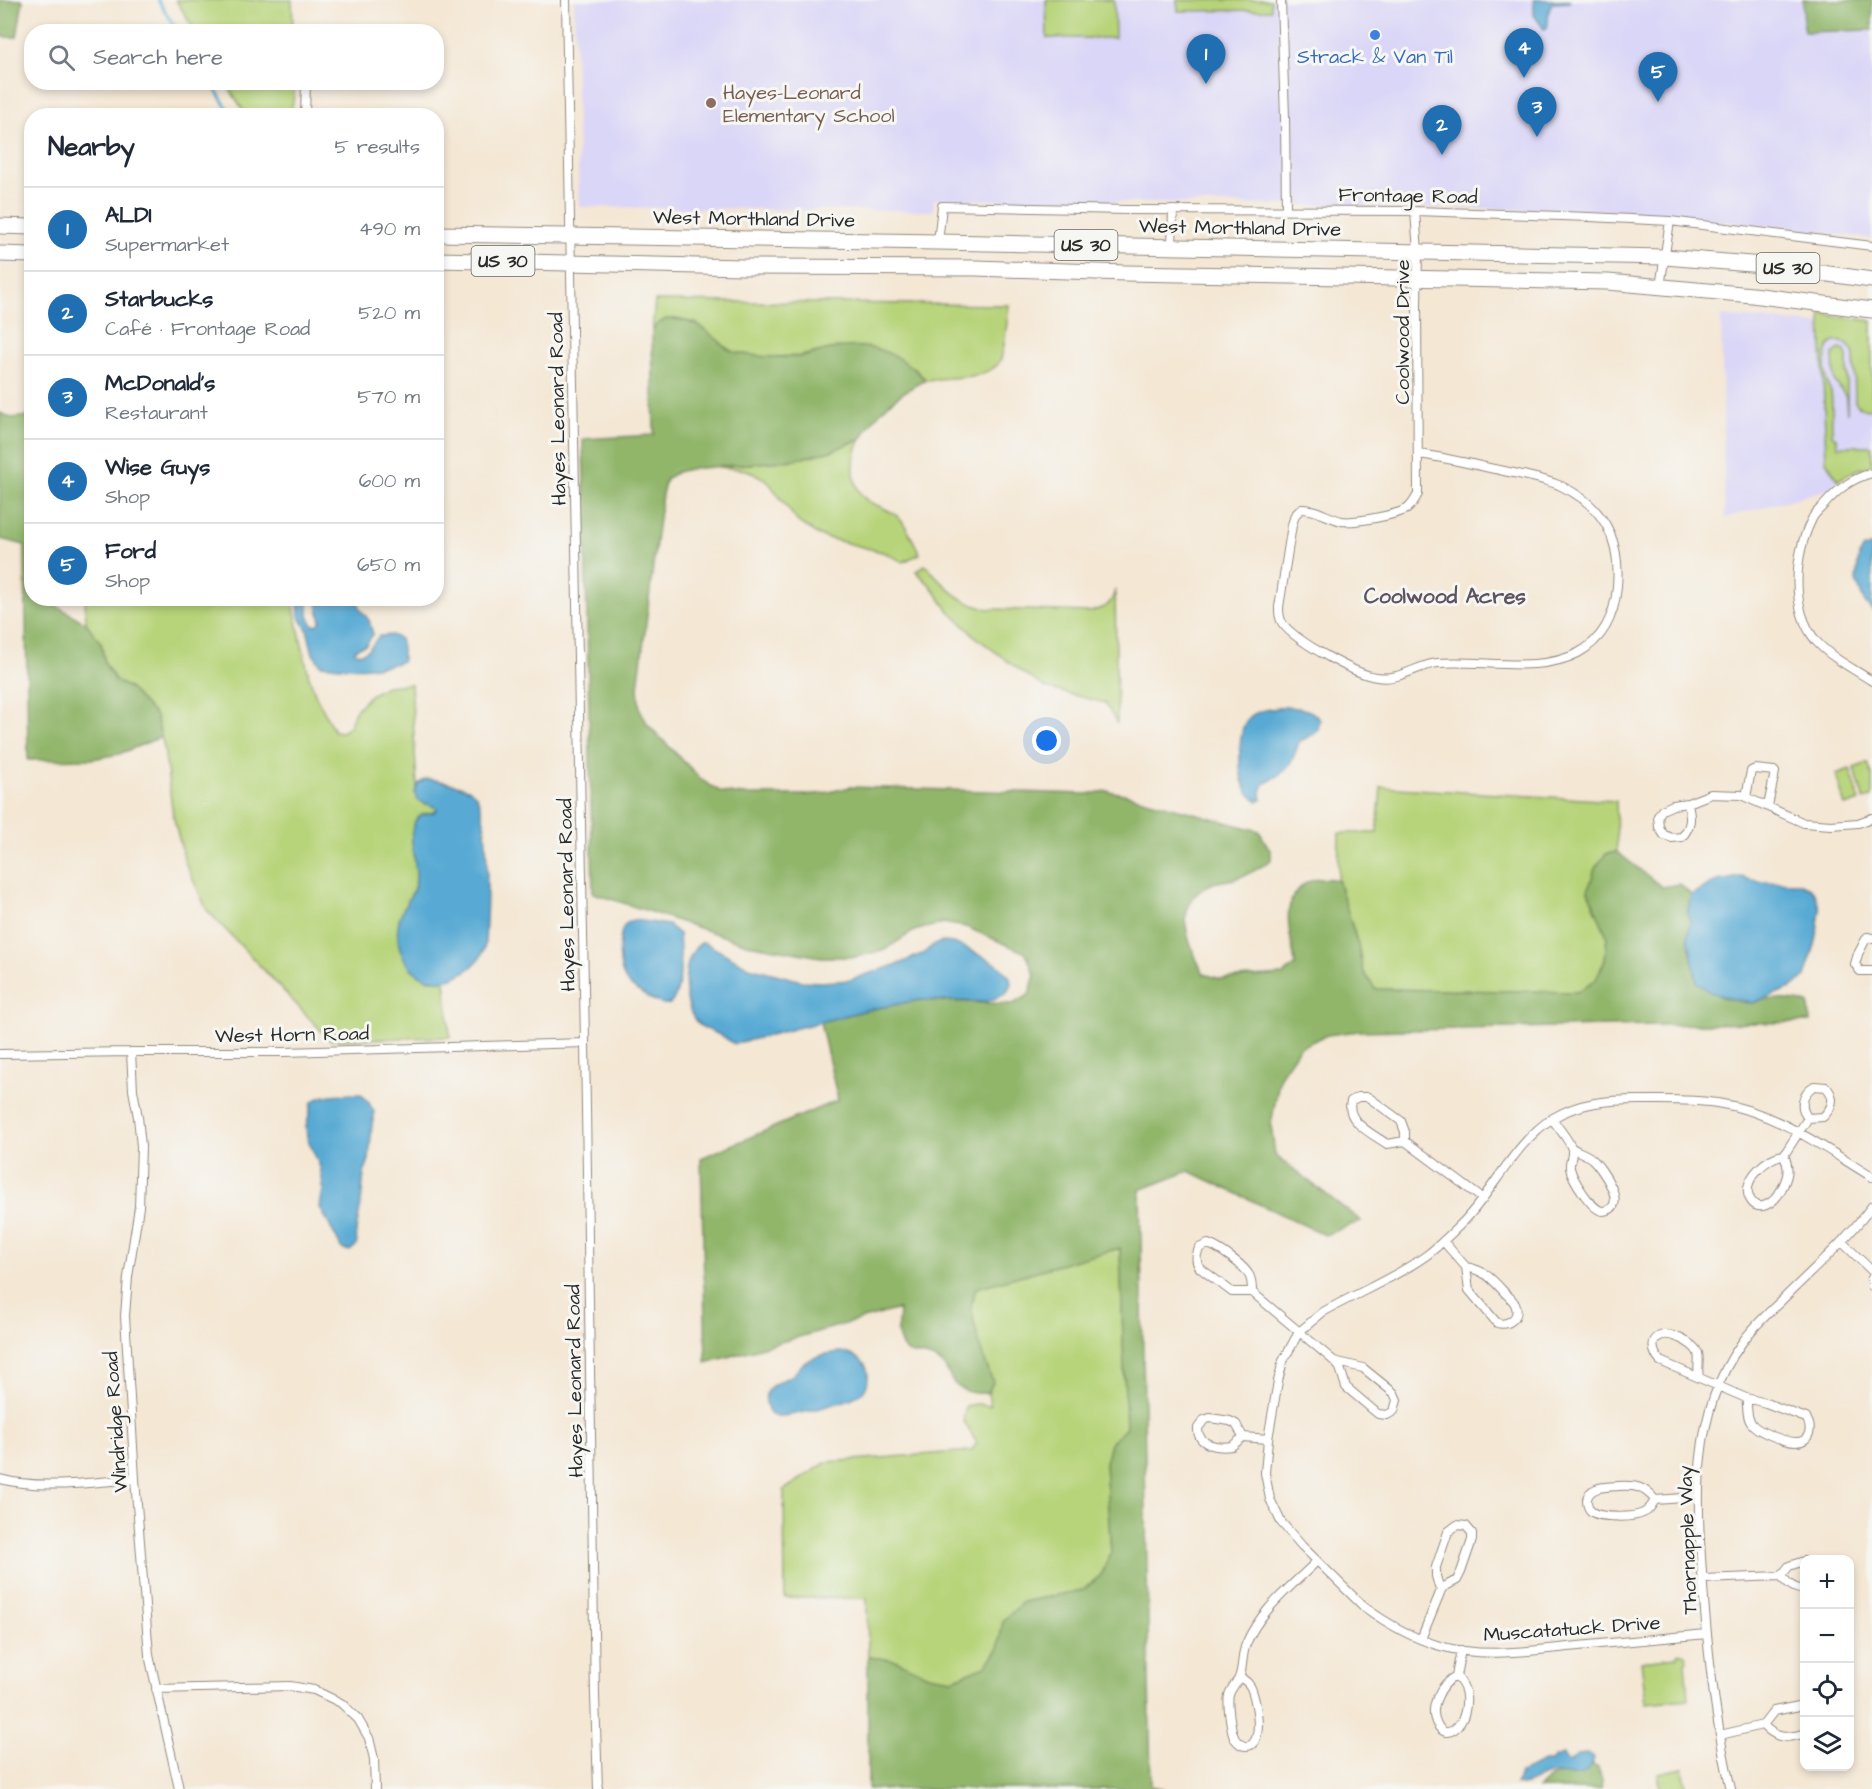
<!DOCTYPE html>
<meta charset="utf-8">
<style>
:root{--surface:#fff;--page:#f2f2f3;--text:#1f2937;--muted:#747a83;--line:#e0e1e3;--accent:#1f6fb2}
body{margin:0;font-family:"Architects Daughter",sans-serif;background:var(--page);color:var(--text)}
.controls{position:absolute;right:18px;bottom:18px;display:grid;overflow:hidden;border-radius:12px;box-shadow:0 3px 9px #0003}
.controls button{width:54px;height:54px;display:grid;place-items:center;padding:0;border:0;border-bottom:2px solid var(--line);background:var(--surface);color:var(--text);font:30px sans-serif}
.you{position:absolute;left:1047px;top:741px;width:21px;height:21px;margin:-15px;border:4px solid #fff;border-radius:50%;background:#1a73e8;box-shadow:0 0 0 9px #1a73e833}
.badge{display:grid;place-items:center;width:39px;height:39px;border-radius:50%;background:var(--accent);color:#fff;font-size:20px;font-weight:700}
.pin{position:absolute;translate:-50% -50px;filter:drop-shadow(0 2px 3px #0008)}
.pin::after{content:'';position:absolute;top:32px;width:21px;height:18px;background:inherit;clip-path:polygon(0 0,100% 0,50% 100%)}
.list{margin:0;padding:0;list-style:none}
h2{display:flex;justify-content:space-between;align-items:center;height:78px;margin:0;padding:0 24px;font-size:26px}
h2 small{font-size:20px;font-weight:400;color:var(--muted)}
.list li{display:grid;grid-template-columns:39px 1fr auto;gap:18px;align-items:center;box-sizing:border-box;height:84px;padding:0 24px;border-top:2px solid var(--line)}
.list b{display:block;font-size:22px;white-space:nowrap}
.list p{margin:0;font-size:20px;white-space:nowrap;color:var(--muted)}
.list em{font-size:20px;font-style:normal;color:var(--muted)}
.icon{flex:none;width:33px;height:33px;fill:none;stroke:currentColor;stroke-width:2;stroke-linecap:round;stroke-linejoin:round}
.map{position:relative;flex:none;width:1872px;height:1789px;overflow:hidden}
.search{position:absolute;background:var(--surface);box-shadow:0 3px 9px #0003;left:24px;top:24px;width:420px;height:66px;display:flex;align-items:center;gap:15px;box-sizing:border-box;padding:0 21px;border-radius:24px;color:var(--muted);font-size:22px}
.panel{position:absolute;background:var(--surface);box-shadow:0 3px 9px #0003;left:24px;top:108px;width:420px;height:498px;border-radius:24px}
.map>svg:first-child{display:block}
</style>
<div class="map">
<svg width="1872" height="1789" viewBox="0 0 1872 1789">
<rect width="100%" height="100%" fill="#f6f6f2"/>
<filter id="ink" filterUnits="userSpaceOnUse"><feTurbulence type="fractalNoise" baseFrequency=".0167" numOctaves="2"/><feDisplacementMap in="SourceGraphic" scale="12" xChannelSelector="R" yChannelSelector="G"/><feConvolveMatrix kernelMatrix="1 2 1 2 8 2 1 2 1" color-interpolation-filters="sRGB"/></filter>
<filter id="wash" filterUnits="userSpaceOnUse"><feTurbulence type="fractalNoise" baseFrequency=".008" numOctaves="4" result="noise"/><feDisplacementMap in="SourceGraphic" scale="24" xChannelSelector="R" yChannelSelector="G"/><feGaussianBlur stdDeviation="1.35" result="paint"/><feColorMatrix in="noise" values="0 0 0 0 0 0 0 0 0 0 0 0 0 0 0 0 0 1.4 0 .05"/><feComposite in="paint" operator="in"/></filter>
<g filter="url(#wash)">
<rect width="100%" height="100%" fill="#f4e7d4"/>
<!-- built -->
<path fill="#dad6f7" d="M574,0h472l2,38h67l-1,-38h63l1,11 93,-1v-10h532l1,32 68,-2v209l-112,-14 -111,-10 -146,-6 -569,-10 -1,12 -354,-4z
M1721,316l151,12v137l-26,10 -8,5 -6,8 -107,30z"/>
<!-- green -->
<path fill="#b7d47a" stroke="#718052" stroke-width="1.5" d="M176,0h116l1,31h-98z
M1046,0h68l1,38h-68z
M1177,0h94v10l-93,1z
M226,83h68v14l-4,18h-44z
M655,301l354,4c-2,12 -4,46 -9,56 -10,19 -55,16 -74,19l-13,-13 -82,-18 -31,7 -40,1 -31,-6 -33,-28 -20,-4h-10l-10,6 -4,7z
M1821,314l51,7v88l-12,-1 -5,-6 -1,-47c-5,-17 -26,-19 -28,0 -1,8 -1,20 1,28 1,3 3,6 4,9 2,12 0,26 1,38v5l5,4v7h35v19l-15,5 -19,10 -12,-19z
M1840,349l5,2 2,6v56l-1,-16 -12,-17 -1,-26z
M861,439c-10,19 -12,51 9,63 9,5 22,8 29,16 9,9 15,25 21,36l-17,8 -17,-9 -66,-17 -22,-14 -31,-42 -20,-10 -29,-3 75,-7 38,-9z
M925,565c21,20 34,40 65,44l99,3c16,-4 22,-5 26,-22l2,134 -12,-21 -59,-15 -24,-16 -45,-34 -28,-27 -19,-26 -14,-14z
M85,599h207l17,78 7,19 18,35 8,1 8,-7 5,-14 15,-16 16,-9 25,-2 6,102 -2,6 9,12 10,1 3,3 -1,3c-4,3 -9,1 -13,3 -21,8 -4,50 -7,67 -2,12 -11,27 -17,39l28,60h18l5,57 -120,3 -123,-130 -22,-48 -12,-47 -9,-68 -8,-31 -27,-28 -13,-7 -11,-17 -4,-21 -15,-20z
M1868,763l4,12v22l-8,3 -10,-32z
M1850,769l10,32 -15,5 -9,-32z
M1381,787l235,14 1,51 -11,2 -18,37 19,45 -2,24 -10,21 -18,11 -202,-3 -12,-18 -5,-26 -20,-65 1,-47h38z
M1120,1248l6,180 -16,16 -5,19 6,90 -10,22 -18,15 -60,12 -20,19 -5,29 -12,16 -34,13 -24,-4 -33,-15 -27,-3 -1,-59h-82l-1,-108 43,-28 144,-11 6,-8 -14,-23 3,-14 11,-2 13,2 -2,-13 5,-11c-9,-23 -20,-50 -22,-75 0,-6 3,-13 4,-19z
M1679,1652l7,2 2,6 -3,3 3,36 -42,4 -5,-42 36,-4z
M1683,1768l4,21h-26l-3,-16z"/>
<!-- forest -->
<path fill="#91b66a" stroke="#5e704a" stroke-width="1.5" d="M0,0h23l-6,37h-17z
M1803,0h69v30l-68,2z
M666,319c22,-1 37,8 53,22 7,7 10,10 19,12 20,4 40,5 60,4 11,-1 21,-6 32,-8 41,-8 67,2 96,31 -30,14 -49,31 -65,59l-30,12 -38,9 -104,9 -12,3 -11,7 -4,15 -24,194 2,22 8,15 55,56 18,11 22,3h61l21,-2 25,-6 237,7 20,-3 17,3 135,37 12,21v8c-12,9 -23,15 -37,19 -8,2 -17,2 -23,5 -41,19 -23,61 -7,90l17,5 62,-4 12,-10c-2,-25 -16,-56 4,-76 10,-11 24,-12 39,-9l20,65 5,26 12,18 202,3 18,-11 10,-21 2,-24 -19,-45 7,-23 11,-14 11,-2 45,35 18,-3 11,11 -3,15 2,14 -2,13 9,45c14,11 33,20 52,21 6,0 12,-4 18,-4 15,0 28,1 42,5l1,18 -451,9 -32,4 -27,12 -20,29 -9,48 4,31 86,66 -36,14 -136,-64 -49,19 11,596 13,3h-296v-132l27,3 33,15 25,4 33,-13 12,-16 5,-29 20,-19 60,-12 18,-15 10,-22 -6,-90 5,-19 16,-16 -6,-180 -144,40 -5,17 3,18 7,27 12,32 -5,11c-11,1 -24,0 -32,-8 -11,-10 -5,-19 -24,-27 -11,-5 -22,0 -30,-12 -7,-12 -3,-24 -3,-37l-193,54 -5,-205 137,-58 -18,-78 43,-11 56,-11 94,4 16,-9 6,-20 -9,-22 -60,-26 -23,-4 -29,8 -30,19 -28,7h-35l-74,-13 -154,-51 -10,-454 71,-4 -2,-103 4,-7z
M0,413l11,5 20,-2 1,182 18,1 5,6 31,18 15,20 4,21 10,16 14,8 27,28 5,21 -42,17 -27,5 -64,1 -3,-215 -25,-6z
M1592,1765l6,3 4,11 -1,10h-63c15,-19 30,-16 52,-21z"/>
<!-- water -->
<path fill="#59aad4" stroke="#426a80" stroke-width="1.5" d="M1534,0h36l-1,2 -17,1c-6,9 -2,17 -5,25l-3,1 -10,-14z
M1872,545v65l-8,-9 -8,-20 3,-26 5,-7z
M298,599h10v17l5,9h4l4,-4 -5,-22h42l2,10 9,11 4,14 -7,11 -7,2 -4,3v3c13,3 17,-9 24,-17l13,-1 8,4 2,8v14c-20,9 -59,7 -81,4l-8,-11 -6,-25 -8,-13z
M1286,707c13,1 26,1 34,13 -3,19 -8,13 -21,22 -9,27 -11,29 -35,42l-3,8 1,8 -4,1c-6,-3 -10,-8 -13,-14 -7,-13 -8,-59 4,-69 9,-9 25,-9 37,-11z
M426,779c9,0 41,7 47,13 18,16 14,105 13,130 -1,8 0,19 -2,27 -4,17 -30,32 -46,31 -30,-1 -45,-33 -39,-60 3,-14 17,-27 17,-42 1,-17 -10,-43 0,-58 5,-8 13,-5 20,-9l1,-3 -20,-8 -2,-8 3,-8z
M1741,877l19,5 39,1 11,5 5,5 5,17 -1,7 -3,24 -11,36 -12,10 -40,16 -24,-5 -19,-6 -13,-10 -9,-45 2,-13 -2,-14 3,-15 26,-14z
M636,920l32,5 11,9c1,19 5,56 -9,70 -8,1 -14,-2 -21,-6 -8,-5 -17,-10 -23,-17 -8,-12 -9,-42 -2,-55 2,-4 7,-5 12,-6z
M703,942l46,25 53,14 19,1 29,-2 51,-17 23,-10 9,-8 10,-3 10,1 13,5 31,16 13,13 1,8 -5,9 -20,8 -67,-2 -56,11 -128,33c-5,-2 -7,-4 -11,-7 -10,-6 -22,-7 -29,-17 -13,-18 -15,-66 8,-78z
M361,1094l8,9 5,9v5l-2,7 -3,36 -5,13 -3,30 -5,28 1,14 -7,6 -8,-2 -22,-42 3,-18 -1,-10 -2,-12 -13,-30 -1,-10 6,-25c14,-10 33,-7 49,-8z
M841,1352c15,3 28,10 27,26 0,7 -2,12 -8,16 -10,8 -68,22 -81,22 -5,0 -5,0 -9,-2 -12,-26 1,-28 21,-38 5,-3 8,-9 13,-13 11,-7 24,-10 37,-11z
M1587,1754l6,4c-2,7 -2,12 -9,16 -10,6 -21,-2 -33,0 -13,1 -22,14 -35,10l4,-11 24,-11h6l4,-4 9,-3 2,4 4,3 8,-7z"/>
<g fill="none" stroke-linecap="round" stroke-linejoin="round">
<!-- stream -->
<path stroke="#59aad4" stroke-width="3" d="M158,0l20,32
M211,82l21,34"/>
</g>
</g>
<g filter="url(#ink)">
<g fill="none" stroke-linecap="round" stroke-linejoin="round">
<!-- street casing -->
<g stroke="#908980" stroke-width="10">
<path id="street" d="M566,0l19,1043 10,653 3,93
M1281,0l4,117 1,93
M305,116l1,-34
M1415,211l3,41 -1,52 1,190c-3,6 -6,11 -11,15 -11,6 -53,14 -65,12 -14,-3 -27,-13 -41,-12l-6,6 -3,10 -13,82c0,6 0,12 4,17 13,17 73,51 94,53 24,4 39,-12 61,-14 44,-4 100,11 140,-10 26,-14 37,-39 39,-67 4,-47 -13,-80 -56,-100 -18,-8 -39,-11 -57,-15 -29,-6 -57,-13 -85,-17
M938,242l4,-36 185,4 288,1 175,6 80,4 202,25
M1172,247l1,-37
M1660,287l10,-66
M1872,473c-21,6 -34,16 -48,32 -4,4 -10,9 -12,14 -18,36 -22,90 4,122 15,17 38,28 56,40
M1746,797l5,-26 4,-2 19,2 1,1 -7,34
M1688,803c3,15 4,22 -6,34l-10,1 -8,-3 -5,-8 -1,-11 4,-6 11,-5 15,-2 23,-9 30,1 63,28 27,2 27,-2 14,-5
M1872,938l-5,-1 -9,17 -3,10 5,7h12
M131,1052l2,38 5,27 3,29 -2,61 -11,70 -3,39 10,163 14,176 30,134
M0,1054l131,-2h154l300,-9
M1552,1119c5,7 19,23 20,31 1,6 -3,12 -2,18 2,10 22,43 33,43 28,-2 -2,-44 -11,-52 -5,-5 -14,-7 -20,-11
M1405,1141l-18,3c-14,-10 -42,-22 -36,-43l7,-4h10l33,24 4,11v9l78,58
M1784,1155c6,14 4,22 -3,35 -6,12 -24,26 -32,7 -7,-18 19,-41 35,-42l24,-37 15,-1c10,-10 13,-19 3,-30l-12,-1c-12,7 -15,22 -6,32
M1443,1241l23,26 3,23 28,33c12,3 24,-6 18,-19 -2,-4 -7,-8 -10,-11 -13,-14 -19,-22 -39,-26
M1842,1242l30,29
M1872,1278v8
M1252,1292h-20l-32,-24c-5,-7 -4,-12 -1,-20l9,-4c11,4 38,22 42,33 2,5 2,10 2,15l82,69 6,7 6,19 32,27 9,1 7,-4 3,-11 -3,-7 -31,-25 -29,-7
M1699,1377c-2,-8 1,-17 -1,-24 -4,-10 -29,-22 -38,-17 -11,5 -6,18 0,25l86,37 20,5 40,15c7,10 4,24 -10,24 -11,0 -42,-11 -46,-21 -4,-7 -2,-16 -4,-23
M1243,1437l-11,9c-13,2 -35,0 -34,-18l6,-8 6,-2 20,3 6,3 7,13 25,2
M0,1479c39,11 94,3 135,0
M1655,1500c-3,5 -6,11 -12,13 -9,5 -42,5 -51,-1 -4,-3 -5,-7 -5,-12 1,-14 20,-13 31,-14 16,-1 26,0 37,14l43,-3
M1781,1576l8,-10 15,-5
M1781,1576c7,7 13,14 23,13
M1703,1579l78,-3
M1707,1634c-43,4 -86,8 -129,12 -45,4 -93,13 -138,0 -28,-8 -54,-23 -77,-40l-61,-60 -21,-24 -11,-23 -5,-26 3,-34 10,-58 5,-20 16,-29 24,-20c34,-19 72,-34 104,-57 13,-10 25,-22 37,-34 29,-30 53,-81 89,-103 27,-16 56,-18 87,-18 26,0 52,-1 77,3 58,8 107,45 155,74
M1421,1639l21,-51 15,-8 4,-8 11,-32v-7l-6,-7 -9,-1 -9,7 -12,35v9l3,11 3,1
M1456,1676c10,11 12,20 9,35 -2,13 -18,32 -28,13 -9,-16 4,-41 19,-48l5,-26
M1240,1677c4,3 7,4 10,9 6,10 16,61 -4,60 -5,0 -8,-3 -11,-7 -4,-7 -8,-36 -6,-44 2,-8 9,-13 11,-20 3,-10 2,-21 6,-31 14,-34 46,-58 71,-83
M156,1689l134,-3 24,4 27,13 17,16 11,19 5,21 1,30
M1763,1725c15,15 22,13 41,9
M1720,1735l43,-10 11,-14 30,-6
M1731,1789c-15,-62 -22,-126 -27,-189 -6,-86 -17,-181 37,-256 11,-16 26,-30 40,-43 31,-31 65,-60 91,-95"/>
</g>
<!-- highway casing -->
<g stroke="#908980" stroke-width="17">
<path id="highway" d="M0,226l32,1
M436,234l502,8 727,15 98,8 109,15
M0,254l32,1
M436,260l307,7 233,1 150,5 482,9 144,13 120,15"/>
</g>
<!-- street -->
<use href="#street" stroke="#fff" stroke-width="8"/>
<!-- highway -->
<use href="#highway" stroke="#fff" stroke-width="15"/>
</g>
</g>
<!-- markers -->
<circle fill="#3f7fe0" stroke="#f6f6f2" stroke-width="2" cx="1375" cy="35" r="6"/>
<circle fill="#8d6e63" stroke="#f6f6f2" stroke-width="2" cx="711" cy="103" r="6"/>
<g text-anchor="middle" stroke-width="6" stroke-linejoin="round" paint-order="stroke">
<!-- shield labels -->
<g fill="#f6f6f2" stroke="#686867" stroke-width="1.5">
<rect x="1054.5" y="230" width="63" height="30" rx="4.5"/>
<rect x="471.5" y="246" width="63" height="30" rx="4.5"/>
<rect x="1756.5" y="253" width="63" height="30" rx="4.5"/>
</g>
<g font-size="18" font-weight="bold" fill="#2b2b2b">
<text x="1086" y="251">US 30</text>
<text x="503" y="267">US 30</text>
<text x="1788" y="274">US 30</text>
</g>
<!-- shop labels -->
<g font-size="20" fill="#366cbe" stroke="#f6f6f2">
<text x="1375" y="63">Strack &amp; Van Til</text>
</g>
<!-- education labels -->
<g font-size="20" fill="#785e54" stroke="#f6f6f2" text-anchor="start">
<text x="723" y="99">Hayes-Leonard<tspan x="723" dy="23">Elementary School</tspan></text>
</g>
<!-- street labels -->
<g font-size="20" fill="#2b2b2b" stroke="#f6f6f2">
<text transform="translate(1408 195) rotate(1)" y="7">Frontage Road</text>
<text transform="translate(754 218) rotate(1)" y="7">West Morthland Drive</text>
<text transform="translate(1240 227) rotate(1)" y="7">West Morthland Drive</text>
<text transform="translate(1402 332) rotate(-90)" y="7">Coolwood Drive</text>
<text transform="translate(557 409) rotate(-91)" y="7">Hayes Leonard Road</text>
<text transform="translate(566 895) rotate(-91)" y="7">Hayes Leonard Road</text>
<text transform="translate(292 1034) rotate(-1)" y="7">West Horn Road</text>
<text transform="translate(574 1381) rotate(-91)" y="7">Hayes Leonard Road</text>
<text transform="translate(115 1422) rotate(-94)" y="7">Windridge Road</text>
<text transform="translate(1687 1540) rotate(-92)" y="7">Thornapple Way</text>
<text transform="translate(1572 1628) rotate(-4)" y="7">Muscatatuck Drive</text>
</g>
<!-- neighbourhood labels -->
<g font-size="21" font-weight="bold" fill="#5e5361" stroke="#f6f6f2">
<text x="1445" y="603">Coolwood Acres</text>
</g>
</g>
</svg>
<div class="controls">
<button>+</button>
<button>−</button>
<button><svg class="icon" aria-label="locate" viewBox="0 0 24 24"><circle cx="12" cy="12" r="6"/><path d="M12 2v4M12 18v4M2 12h4M18 12h4"/></svg></button>
<button><svg class="icon" aria-label="layers" viewBox="0 0 24 24"><path d="M12 4l9 5-9 5-9-5zM3 14l9 5 9-5"/></svg></button>
</div>
<div class="you"></div>
<div class="pin badge" style="left:1206px;top:84px">1</div>
<div class="pin badge" style="left:1442px;top:155px">2</div>
<div class="pin badge" style="left:1537px;top:137px">3</div>
<div class="pin badge" style="left:1524px;top:78px">4</div>
<div class="pin badge" style="left:1658px;top:102px">5</div>
<div class="search"><svg class="icon" aria-label="search" viewBox="0 0 24 24"><circle cx="10" cy="10" r="6"/><path d="M15 15l6 6"/></svg>Search here</div>
<section class="panel">
<h2>Nearby<small>5 results</small></h2>
<ul class="list">
<li><span class="badge">1</span><div><b>ALDI</b><p>Supermarket</p></div><em>490 m</em></li>
<li><span class="badge">2</span><div><b>Starbucks</b><p>Café · Frontage Road</p></div><em>520 m</em></li>
<li><span class="badge">3</span><div><b>McDonald's</b><p>Restaurant</p></div><em>570 m</em></li>
<li><span class="badge">4</span><div><b>Wise Guys</b><p>Shop</p></div><em>600 m</em></li>
<li><span class="badge">5</span><div><b>Ford</b><p>Shop</p></div><em>650 m</em></li>
</ul>
</section>
</div>
